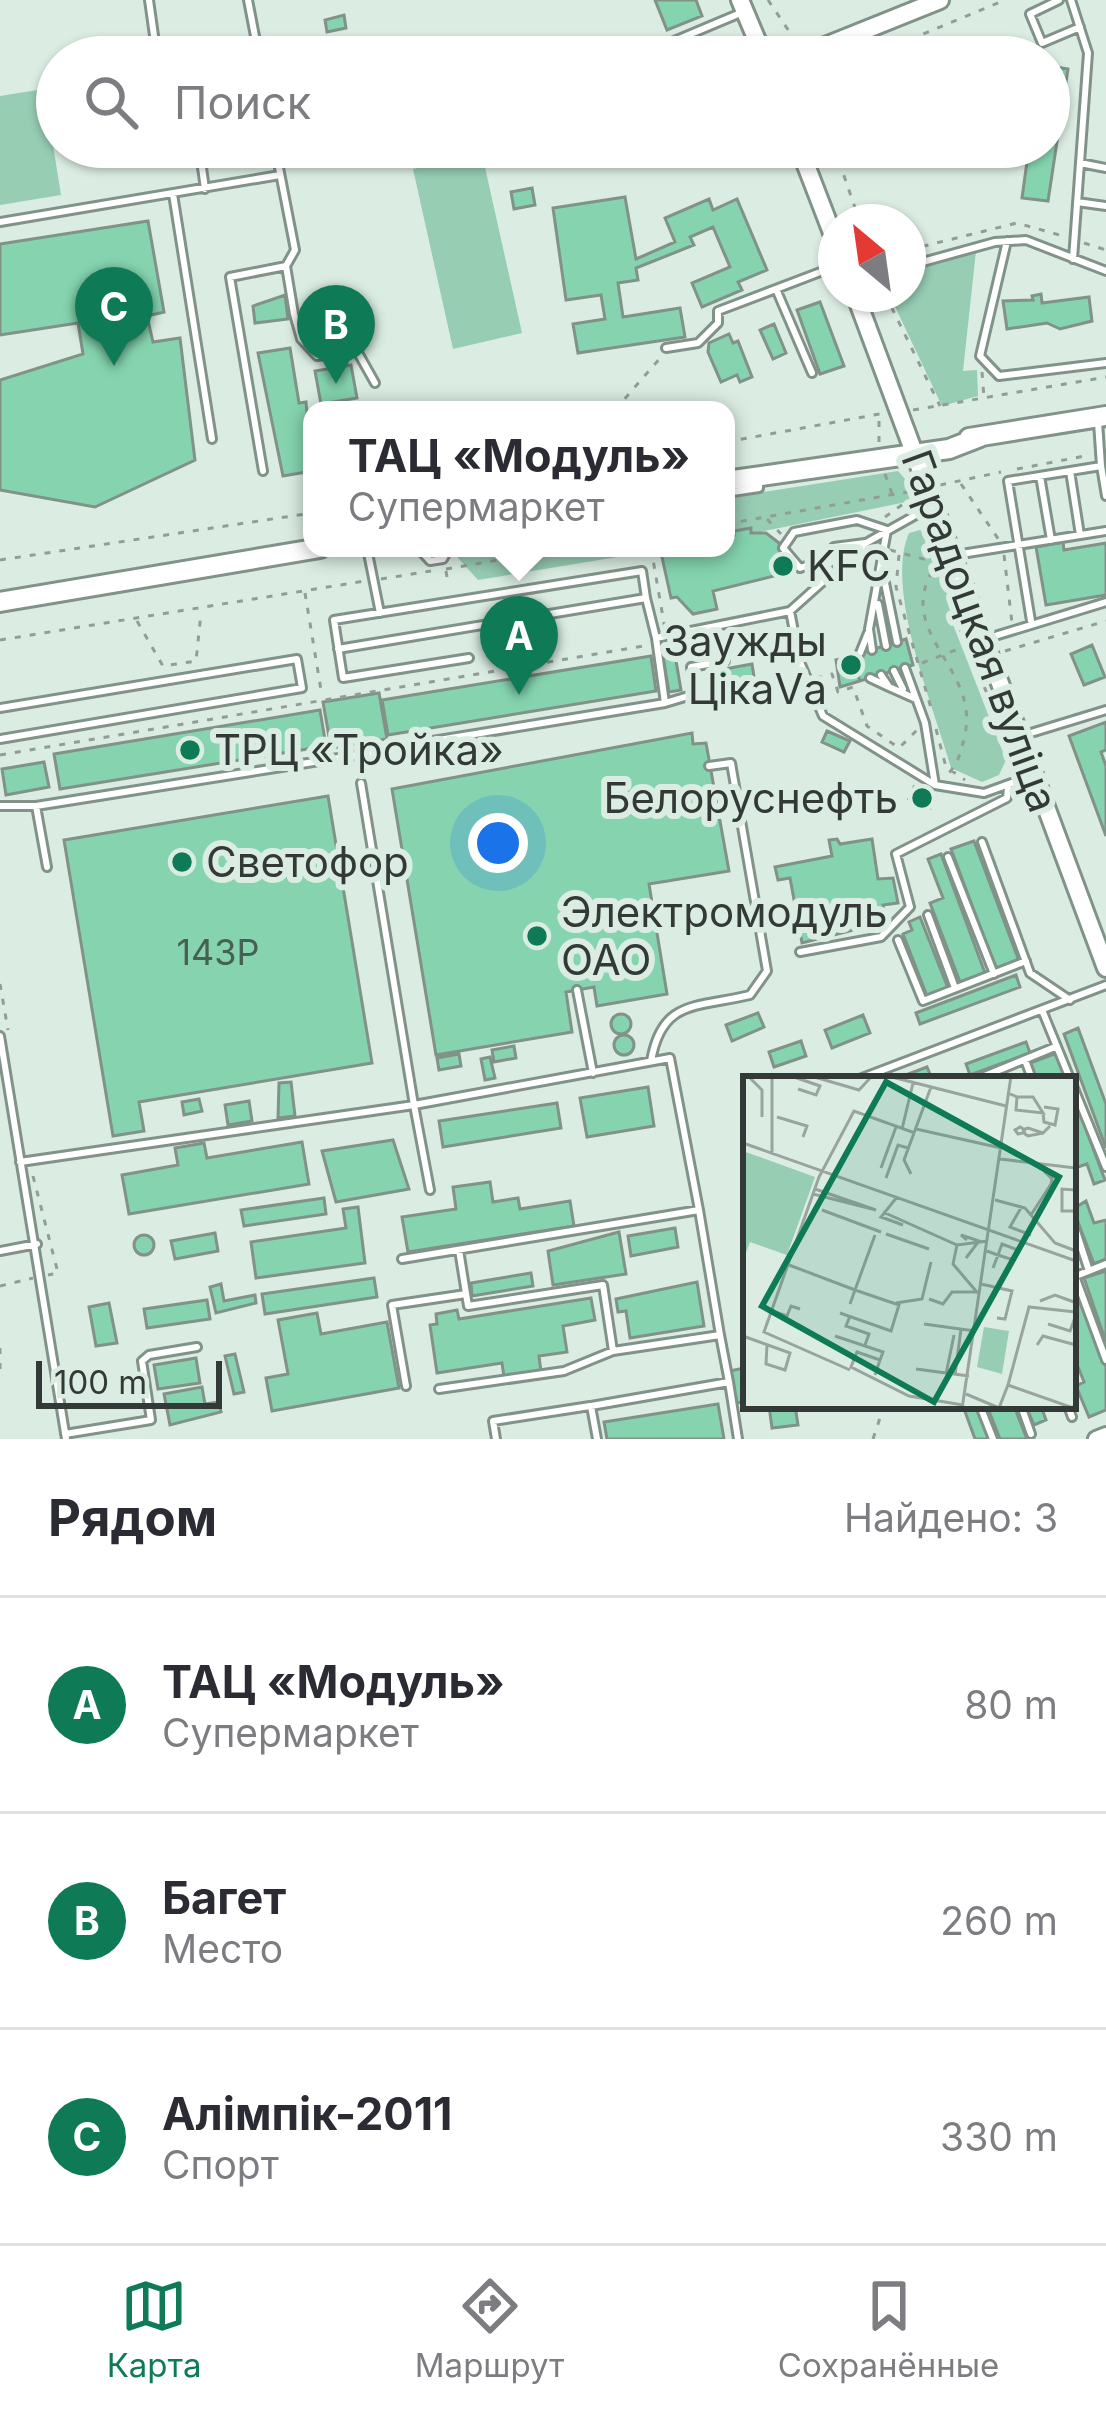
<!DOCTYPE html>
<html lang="ru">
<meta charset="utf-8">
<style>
:root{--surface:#fff;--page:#f2f2f3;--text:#2b2b33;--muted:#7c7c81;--line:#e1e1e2;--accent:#0f7b56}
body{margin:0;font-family:Inter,sans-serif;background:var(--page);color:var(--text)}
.compass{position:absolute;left:818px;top:204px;width:108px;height:108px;border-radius:50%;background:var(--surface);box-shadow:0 3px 9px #0004;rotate:331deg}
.scale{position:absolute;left:36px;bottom:30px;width:186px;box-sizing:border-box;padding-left:12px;border:6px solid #323936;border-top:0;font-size:33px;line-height:42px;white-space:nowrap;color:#323936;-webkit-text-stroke:9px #dbede3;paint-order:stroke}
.you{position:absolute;left:498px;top:843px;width:42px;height:42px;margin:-30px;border:9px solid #fff;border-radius:50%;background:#1a73e8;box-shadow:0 0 0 18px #1a73e833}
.badge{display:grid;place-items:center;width:78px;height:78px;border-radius:50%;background:var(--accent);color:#fff;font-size:39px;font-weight:700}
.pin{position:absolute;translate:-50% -99px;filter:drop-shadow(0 3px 6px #0008)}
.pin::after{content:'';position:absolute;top:63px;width:42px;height:36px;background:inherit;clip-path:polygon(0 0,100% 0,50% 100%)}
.popup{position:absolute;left:303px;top:401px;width:432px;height:156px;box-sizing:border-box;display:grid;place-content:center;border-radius:24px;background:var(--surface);filter:drop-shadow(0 3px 9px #0005);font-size:39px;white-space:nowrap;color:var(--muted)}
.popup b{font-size:45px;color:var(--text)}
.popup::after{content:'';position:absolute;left:50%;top:100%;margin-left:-24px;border:24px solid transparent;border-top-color:var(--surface)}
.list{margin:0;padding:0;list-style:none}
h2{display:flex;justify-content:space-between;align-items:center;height:156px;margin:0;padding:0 48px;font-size:51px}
h2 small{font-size:39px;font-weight:400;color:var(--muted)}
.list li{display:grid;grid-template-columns:78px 1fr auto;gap:36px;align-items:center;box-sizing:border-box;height:216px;padding:0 48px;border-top:3px solid var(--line)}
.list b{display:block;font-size:45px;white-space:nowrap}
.list p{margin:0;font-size:39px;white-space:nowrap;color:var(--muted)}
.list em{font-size:39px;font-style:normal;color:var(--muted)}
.icon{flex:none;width:66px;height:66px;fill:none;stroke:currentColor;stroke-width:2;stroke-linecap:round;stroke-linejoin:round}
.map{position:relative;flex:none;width:1106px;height:1439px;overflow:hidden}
.search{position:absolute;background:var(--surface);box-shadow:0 3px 9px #0004;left:36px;right:36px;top:36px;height:132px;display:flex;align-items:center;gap:30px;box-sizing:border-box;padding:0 42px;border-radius:66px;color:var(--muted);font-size:45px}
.sheet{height:804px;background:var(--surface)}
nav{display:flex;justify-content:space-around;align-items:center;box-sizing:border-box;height:168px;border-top:3px solid var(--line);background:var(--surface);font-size:33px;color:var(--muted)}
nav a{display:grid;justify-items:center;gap:6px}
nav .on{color:var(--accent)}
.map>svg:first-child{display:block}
</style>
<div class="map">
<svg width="1106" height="1439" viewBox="0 0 1106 1439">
<rect width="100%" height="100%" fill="#dbede3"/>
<!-- green -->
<path fill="#97cdb3" d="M44,89l17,106 -61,10v-109z
M482,154l40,179 -69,16 -40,-180z
M976,251l-13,120 14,-1 1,26 -36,10 -53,-112h19v-22z
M898,471l16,18 -3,12 -185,38v-41z
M920,530c23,20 32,62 32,92l54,138 -7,15 -17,7 -31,-14c-17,-61 -67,-178 -42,-235z
M449,548h223l-194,32z"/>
<!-- building -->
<path fill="#85d4af" stroke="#819289" stroke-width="3" d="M655,0h41l6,16 -35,14z
M344,15l2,13 -19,4 -2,-12z
M1049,66l19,3 -20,132 -26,-3 7,-51h20z
M532,188l3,17 -21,4 -3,-17z
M625,197l11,62 39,-17 -10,-24 44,-19 4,11 24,-11 30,71 -29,12 4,8 -40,17 -10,-24 38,-16 -17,-40 -23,10 4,8 -58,23 2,12 -20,3 5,34 57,-9 5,29 -107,16 -5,-29 32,-5 -4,-24 -35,5 -13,-92z
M148,221l16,91 -17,4 6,26 27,-4 15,122 -100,47 -95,-17v-110l83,-26 -5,-31 -78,12v-91z
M1041,294l1,9 47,-6 3,24 -32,8 -13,-6 -40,6 -4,-28 30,-1 -1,-4z
M285,295l3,24 -33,4 -2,-17z
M820,302l24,64 -24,8 -23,-64z
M774,324l12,29 -13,6 -13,-29z
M729,334l4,9 5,-2 14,36 -12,5 -3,-7 -16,7 -13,-30 1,-9z
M290,348l9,55 7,-1 6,69 -29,5 -25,-123z
M351,365l6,33 -36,6 -6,-33z
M751,528v5h15l13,10 5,17 -6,15 -65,16 4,18 -24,5 -16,-17 -6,1 -11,-50h66v-11l8,-1v-5z
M1063,542l1,8 42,-7v52l-60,10 -10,-58z
M906,639l7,26 -53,16 -8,-25z
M1092,645l13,32 -21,8 -13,-31z
M675,655l6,35 -12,2 -6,-35z
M651,656l5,35 -268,44 -6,-35z
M852,656l8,25 -20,6 -4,-27z
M752,664l6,38 -21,3 -1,-9 -11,2 -1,-9 -13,3 -3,-20z
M379,693l8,46 -56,9 -8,-46z
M320,710l6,36 -266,43 -6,-35z
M1106,722v28l-5,2 5,14v70l-37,-100z
M827,731l23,10 -6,11 -22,-10z
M692,733l1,11 13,-1 23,128 -80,13 18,110 -70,12 -3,-19 -28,5 6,40 -136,23 -44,-266z
M44,762l5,25 -43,8 -4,-26z
M914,787l20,10 -4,11 -21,-9z
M328,796l44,267 -233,39 5,29 -31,5 -49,-296z
M837,839l3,5 32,-5 6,40 15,-1 5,25 -15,2 3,17 -84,21 -12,-65 -12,2 -3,-13 57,-11 -3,-16z
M974,841l45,120 -23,9 -45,-121z
M941,854l44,119 -25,9 -30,-79 13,-5 -15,-39z
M920,917l28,71 -21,8 -24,-62 9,-4 -3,-8z
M1016,975l4,12 -100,37 -4,-11z
M758,1013l6,14 -32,14 -6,-16z
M611 1024a10 10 0 1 1 20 0a10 10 0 1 1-20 0Z
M863,1015l7,18 -38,15 -7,-18z
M1078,1028l28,76v44l-42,-114z
M614 1045a10 10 0 1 1 20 0a10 10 0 1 1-20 0Z
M801,1041l5,15 -32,11 -5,-15z
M1026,1042l4,11 -60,22 -4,-11z
M514,1046l2,12 -22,4 -2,-12z
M1057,1053l10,26h-31l-6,-16z
M459,1054l2,12 -22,4 -2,-12z
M490,1057l5,21 -10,2 -4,-21z
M927,1067l5,12h-37z
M291,1082l4,34 -17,2 1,-35z
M648,1087l6,39 -67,11 -7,-39z
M1073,1095l32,85 -11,4 -7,-20 -9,3 -5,-8z
M199,1099l3,12 -18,4 -2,-13z
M249,1101l3,20 -24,4 -3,-20z
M557,1103l4,25 -118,19 -4,-26z
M393,1140l16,49 -73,13 -14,-51z
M302,1142l7,42 -180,30 -7,-39 56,-10 -3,-17 29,-5 3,15z
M490,1182l3,20 25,-4 2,11 50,-8 4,25 -166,26 -6,-35 54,-8 -3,-22z
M324,1198l2,16 -82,12 -3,-16z
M1086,1201l8,22 12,-3v39l-12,5 -21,-55z
M358,1207l7,56 -109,15 -5,-36 95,-14 -3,-19z
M675,1228l3,19 -47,9 -3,-20z
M619,1232l7,42 -73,11 -5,-34z
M215,1233l3,18 -43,8 -4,-18z
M134 1245a10 10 0 1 1 20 0a10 10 0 1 1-20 0Z
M1106,1271v71l-22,-64z
M531,1273l2,13 -61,10 -1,-13z
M374,1278l3,19 -112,17 -3,-20z
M697,1282l7,44 -74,12 -4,-27 -8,1 -2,-13z
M221,1284l3,17 31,-6 1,8 -40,10 -6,-26z
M1073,1285l33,82v43l-17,7 -13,-31 8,-4 -11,-28z
M591,1298l4,22 -32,6 4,26 -28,4 2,16 -37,5 -2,-14 -65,10 -7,-48 7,-1 -1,-10 21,-4 2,9z
M207,1300l3,19 -63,9 -3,-19z
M109,1303l8,40 -21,3 -7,-39z
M317,1313l4,21 66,-12 12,66 -127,23 -6,-33 22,-4 -10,-54z
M235,1354l9,38 -10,2 -9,-38z
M196,1358l4,25 -42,6 -4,-24z
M744,1368l2,33 -9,2 -7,-32z
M202,1387l3,17 14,-2 2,10 -51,13 -6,-31z
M718,1404l6,35h-117l-3,-17z
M769,1406h26l3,19 -26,3z
M963,1406h14l13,33h-15z
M987,1406h27l13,33h-27z
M1026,1406h15l5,14 -12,5z"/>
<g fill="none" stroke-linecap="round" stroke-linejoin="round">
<!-- service casing -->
<g stroke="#819289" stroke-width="12">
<path id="service" d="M149,0l8,57
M248,0l11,57
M1059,0l-29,14 12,29 38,-16
M1071,0l17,53 -15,206
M601,57h26
M636,57l107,-45
M169,147l2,12 29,-6 5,36
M275,147l20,103 -9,16 8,48 7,25 16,17 40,-5 18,32
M1080,163l26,5
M173,194l39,245
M1077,202l29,4
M0,222l280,-47
M1007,241l-27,115 19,20 107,-13
M908,266l87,-24 31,-2 80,31
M776,289l36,84
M666,348l32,-5 20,-20v-12l118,-45
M1098,422l3,44
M263,471l-33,-194 56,-11
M1070,471l10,64
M1040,476l11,64
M726,493l33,-5v-6
M865,543l-31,4 -12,14 -22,7 -17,-20 11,-16 63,-12 30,10 -18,99 3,21
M367,548l13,65
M418,548l12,13 13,-2 6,-11
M955,555l151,-24
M883,573l14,69
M878,604l8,42
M790,611l10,51 23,54 112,69 49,8 47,-17
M1031,621l-23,-140 93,-15 5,30
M656,638l9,65 30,-9 -4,-27 34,-6
M985,639l121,-37
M338,649l308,-51 10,40 134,-27 76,-68 64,-36
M860,653l8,-20
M469,658l-126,20 -9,-58 308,-49 4,27
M905,668l20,55 10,62
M894,671l9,18
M881,675l8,12 27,12
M870,678l19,9
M0,708l297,-49 5,29 -302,51
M1021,736l85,-26
M414,744l251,-41
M361,783l53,322 256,-47 29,152 -297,49
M0,806h36l11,61
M36,806l347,-55
M982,842l48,131 40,27
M948,857l46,117
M928,915l27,73
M898,940l25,61 103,-40
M800,952l81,-15 29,-30 -14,-53 111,-56 1,-10
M577,990l16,83
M1042,1010l64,157
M0,1036l66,403
M1025,1060l7,19
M651,1061c11,-62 45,-53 99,-66l17,-24 -36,-208 -22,3
M859,1079l247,-94
M977,1079l78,-32
M20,1162l394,-57 16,85
M699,1210l21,125
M1073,1222l16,49
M459,1250l9,56 135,-21 10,66
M0,1251l37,-7
M1075,1276l31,84
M1076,1276l30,-12
M406,1386l-14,-81 74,-11
M439,1389l125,-18 49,-20 107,-16 9,47
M980,1406l13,33
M1021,1406l10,28
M1068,1406l4,11
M65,1434l86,-14 -9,-59 7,-6 48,-8
M496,1439l-3,-18 97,-15
M597,1439l-6,-33 138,-24 9,57"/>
</g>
<!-- minor casing -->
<g stroke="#819289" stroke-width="20">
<path id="minor" d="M1096,1439l10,-4"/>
</g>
<!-- tertiary casing -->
<g stroke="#819289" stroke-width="22">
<path id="tertiary" d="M740,0l24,57
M798,57l142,-57
M799,147l37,96
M855,294l251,674"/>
</g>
<!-- secondary casing -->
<g stroke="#819289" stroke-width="24">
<path id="secondary" d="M969,438l137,-22
M726,481l223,-32 31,-12
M0,602l320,-54"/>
</g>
<!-- path -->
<path stroke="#919e97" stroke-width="3" stroke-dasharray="6 9" stroke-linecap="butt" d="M768,0l29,43
M868,57l137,-57
M834,147l26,75
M1084,243l22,7
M908,250l109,-27 46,13
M885,294l55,112
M982,372l2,26
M615,410l46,-53
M913,410l193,-33
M726,442l159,-29
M879,442v-27
M1017,469l73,-14
M885,474l7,20
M961,484l38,56
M940,485l61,-13
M885,517l25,-18 1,-8
M767,519l14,15
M726,524l187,-33
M651,548l14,81
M890,550l48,13c-50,67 42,103 27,171 -4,18 -6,29 -19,42
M899,555l-3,32 35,121
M1004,555l8,68
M0,560l312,-47
M446,569l122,-21
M446,571l2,12
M381,579l50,-8
M305,593l17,103
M137,621l26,45 33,-5 5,-48
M738,631l16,26
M0,640l365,-59
M966,646l24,54
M1005,651l101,-30
M922,663l44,-17 -27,-82
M816,678l16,-4 6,18 15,-5 14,39 32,22 18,-18
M936,729l10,38 19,13
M0,755l649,-110
M0,984l8,46
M33,1176l25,97 -10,2
M0,1286l33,-8
M0,1348v23
M873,1439l11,-33"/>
<!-- service -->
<use href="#service" stroke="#fff" stroke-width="6"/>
<!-- minor -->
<use href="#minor" stroke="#fff" stroke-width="14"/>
<!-- tertiary -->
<use href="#tertiary" stroke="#fff" stroke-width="16"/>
<!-- secondary -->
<use href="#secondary" stroke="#fff" stroke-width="18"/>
</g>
<!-- markers -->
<g fill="#0f7b56" stroke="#dbede3" stroke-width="4.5">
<circle cx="783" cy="566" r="12"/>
<circle cx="851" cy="665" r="12"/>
<circle cx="190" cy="750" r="12"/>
<circle cx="922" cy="798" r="12"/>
<circle cx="182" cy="862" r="12"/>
<circle cx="537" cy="936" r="12"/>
</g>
<g text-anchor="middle" stroke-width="12" stroke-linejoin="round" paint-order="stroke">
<!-- number labels -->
<g font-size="36" fill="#476054">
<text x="218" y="965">143Р</text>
</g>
<!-- poi labels -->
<g font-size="42" fill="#323936" stroke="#dbede3" text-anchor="start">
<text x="807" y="581">KFC</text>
<text x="827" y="656" text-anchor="end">Заужды<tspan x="827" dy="48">ЦікаVа</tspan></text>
<text x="214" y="765">ТРЦ «Тройка»</text>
<text x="898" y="813" text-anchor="end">Белоруснефть</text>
<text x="206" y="877">Светофор</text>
<text x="561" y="927">Электромодуль<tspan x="561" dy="48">ОАО</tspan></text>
</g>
<!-- street labels -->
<g font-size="42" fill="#323936" stroke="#dbede3">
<text transform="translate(980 631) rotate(70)" y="15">Гарадоцкая вуліца</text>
</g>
</g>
<!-- overview -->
<g transform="translate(743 1076)">
<rect width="333" height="333" fill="#dbede3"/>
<path d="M0,75l72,26 -28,78 -37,-13 -7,19zM241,251l25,4 -7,43 -25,-7z" fill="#97cdb3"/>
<path fill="none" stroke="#97a59e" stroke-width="3" d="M5,0l14,14v27M68,0l48,14 13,-14M145,0l118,30M51,1l26,9 -4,9 -18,-6M265,17l9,4 -1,13 27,3 -10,-16h-16M300,37l1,9 11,3 3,-16 -14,-2M34,41l30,9 -4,11M159,53l11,-46M173,53l85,19M300,57l-15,3 -3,-2 -1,-3 -2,-3 -2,-1 -5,3 3,4 5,-1 2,-4 3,-1 15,5 7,-7M0,67l333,118M29,77v-77M257,83l76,9M138,92l15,-41M168,98l-7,-14 27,-73M143,102l12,-33 10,3M70,118l63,16 -61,-21M154,121l-16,20 22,8M252,124l30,8 30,35 21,8M279,130l-12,21 21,8M79,134l59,22M331,135h-12v-22l14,1M140,136l74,33 31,-4M288,139l20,-31 1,-5 1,-6h-7l6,6M143,158l43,15M214,169l-4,19 23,27M244,175l8,3 9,3 10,3 4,-10 -16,-6 -4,11 -5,13M223,182l13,-17 -18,-6 6,5M46,189l66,25 -5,14M238,208l31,7 -7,28 -8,-1M186,223l14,5 9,-12h28M297,225l15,-6 19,7M153,227l26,-4 9,-37M29,235l15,5 4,-10 9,3M97,237l51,18 8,-26 -44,-15 20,-55M107,240l-4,10 23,8 -4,11M181,248l51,7M305,248l22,7 6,-16M0,260l47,17 -5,17 -19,-6 1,-19M92,260l48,16 -3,8M294,269l6,-9 33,9M173,293l53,7M107,294l-86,-38 55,-155 35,-66 61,22M203,298l8,-39M132,299l5,-15 -23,-8 -6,15 58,29 54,9M212,299l6,-46M265,309l21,-78 47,5M223,318l33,14 9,-23 65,23 3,-6M219,333l49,-333"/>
<path fill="#0f7b56" fill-opacity="0.15" stroke="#0f7b56" stroke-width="6" d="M143,6l173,95 -125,225 -172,-96z"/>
<rect width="333" height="333" fill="none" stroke="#323936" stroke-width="6"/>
</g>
</svg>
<svg class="compass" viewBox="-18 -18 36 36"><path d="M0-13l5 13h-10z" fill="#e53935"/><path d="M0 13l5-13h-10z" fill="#7c7c81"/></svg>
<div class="scale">100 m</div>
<div class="you"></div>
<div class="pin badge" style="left:519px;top:695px">A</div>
<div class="popup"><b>ТАЦ «Модуль»</b>Супермаркет</div>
<div class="pin badge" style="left:336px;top:384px">B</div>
<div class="pin badge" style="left:114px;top:366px">C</div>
<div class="search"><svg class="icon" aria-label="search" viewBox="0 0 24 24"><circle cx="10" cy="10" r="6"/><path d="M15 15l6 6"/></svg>Поиск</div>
</div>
<section class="sheet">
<h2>Рядом<small>Найдено: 3</small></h2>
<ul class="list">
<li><span class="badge">A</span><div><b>ТАЦ «Модуль»</b><p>Супермаркет</p></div><em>80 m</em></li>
<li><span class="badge">B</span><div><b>Багет</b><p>Место</p></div><em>260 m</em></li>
<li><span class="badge">C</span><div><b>Алімпік-2011</b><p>Спорт</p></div><em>330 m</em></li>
</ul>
</section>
<nav>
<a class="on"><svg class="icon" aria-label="map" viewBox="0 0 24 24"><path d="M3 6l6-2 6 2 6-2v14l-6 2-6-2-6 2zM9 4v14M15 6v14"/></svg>Карта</a>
<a><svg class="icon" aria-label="directions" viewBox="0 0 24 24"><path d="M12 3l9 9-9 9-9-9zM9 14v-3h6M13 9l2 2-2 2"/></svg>Маршрут</a>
<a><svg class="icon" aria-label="saved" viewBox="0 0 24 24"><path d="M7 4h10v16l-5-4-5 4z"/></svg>Сохранённые</a>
</nav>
